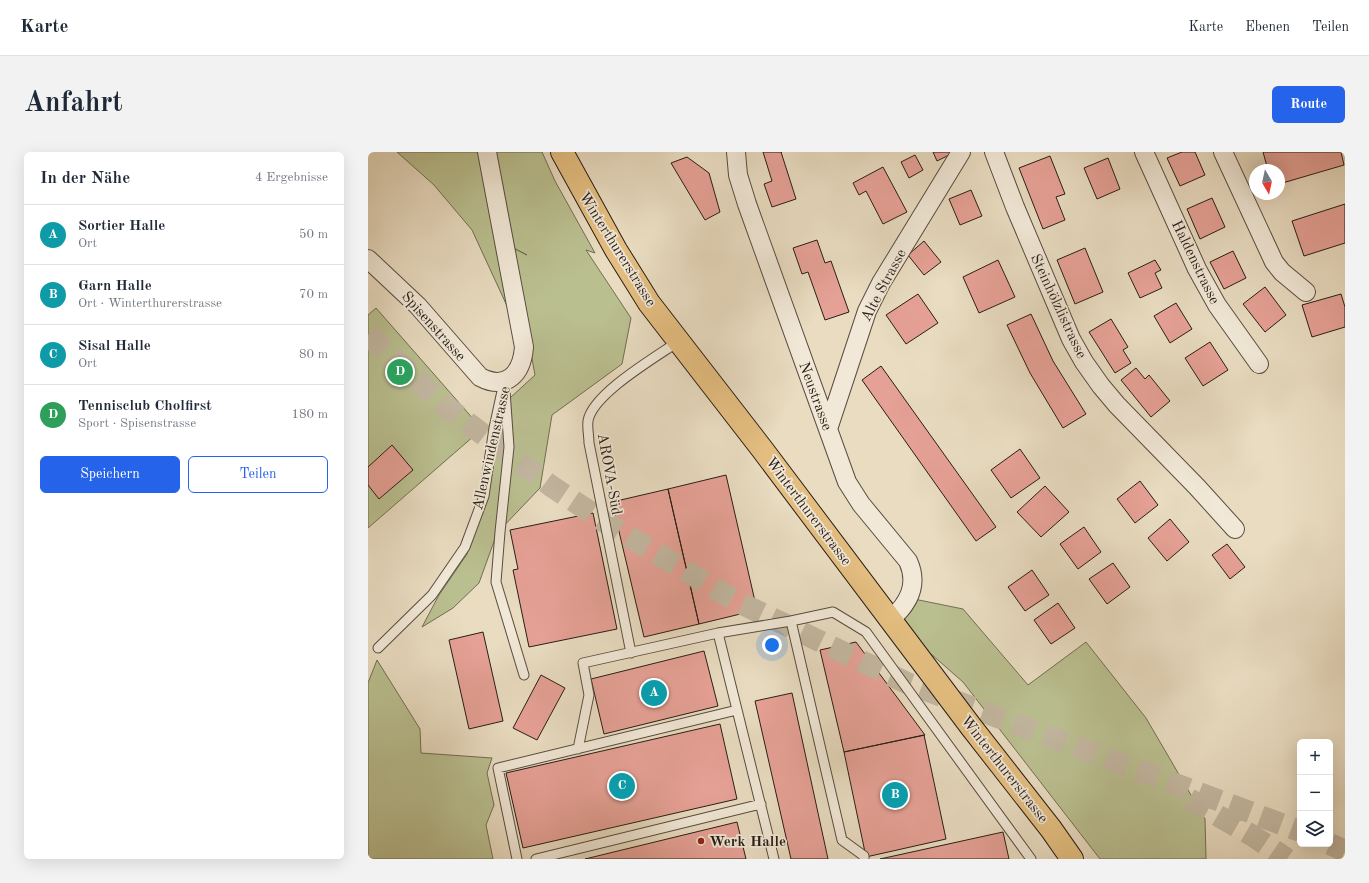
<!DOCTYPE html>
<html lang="de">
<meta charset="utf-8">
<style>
:root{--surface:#fff;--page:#f2f2f3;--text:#1f2937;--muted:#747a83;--line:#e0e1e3;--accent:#2563eb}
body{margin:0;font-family:"Old Standard TT",serif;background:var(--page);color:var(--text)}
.controls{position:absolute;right:12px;bottom:12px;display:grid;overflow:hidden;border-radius:6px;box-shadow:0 4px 16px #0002}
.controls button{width:36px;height:36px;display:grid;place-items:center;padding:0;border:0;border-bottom:1px solid var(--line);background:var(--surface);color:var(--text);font:20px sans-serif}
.compass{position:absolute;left:881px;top:12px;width:36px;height:36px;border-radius:50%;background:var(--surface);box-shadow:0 4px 16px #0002;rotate:171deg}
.you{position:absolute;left:404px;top:493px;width:14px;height:14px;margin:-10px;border:3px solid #fff;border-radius:50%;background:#1a73e8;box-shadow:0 0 0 6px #1a73e833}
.badge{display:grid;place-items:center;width:26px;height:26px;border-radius:50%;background:var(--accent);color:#fff;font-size:13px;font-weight:700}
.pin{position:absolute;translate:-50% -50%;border:2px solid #fff;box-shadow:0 1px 4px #0006}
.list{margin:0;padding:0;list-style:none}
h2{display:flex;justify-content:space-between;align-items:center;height:52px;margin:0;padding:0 16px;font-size:17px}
h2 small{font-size:13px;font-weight:400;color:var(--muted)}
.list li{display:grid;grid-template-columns:26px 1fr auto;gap:12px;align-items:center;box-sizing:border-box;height:60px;padding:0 16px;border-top:1px solid var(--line)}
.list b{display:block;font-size:15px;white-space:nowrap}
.list p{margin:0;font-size:13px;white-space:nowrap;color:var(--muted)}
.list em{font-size:13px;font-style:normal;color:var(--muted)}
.actions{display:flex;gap:8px;padding:12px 16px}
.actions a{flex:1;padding:9px 0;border:1px solid var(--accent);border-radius:6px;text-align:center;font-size:14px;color:var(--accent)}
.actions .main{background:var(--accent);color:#fff}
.icon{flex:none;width:22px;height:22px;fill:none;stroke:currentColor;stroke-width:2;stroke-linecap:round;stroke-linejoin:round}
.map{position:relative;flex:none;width:977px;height:707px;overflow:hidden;border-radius:6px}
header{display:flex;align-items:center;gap:24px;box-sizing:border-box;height:56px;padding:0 20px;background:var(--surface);border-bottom:1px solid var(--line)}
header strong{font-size:19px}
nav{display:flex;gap:22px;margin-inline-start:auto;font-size:14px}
.intro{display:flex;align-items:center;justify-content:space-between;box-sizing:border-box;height:96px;padding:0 24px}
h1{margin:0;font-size:28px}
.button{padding:10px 18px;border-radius:6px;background:var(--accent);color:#fff;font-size:14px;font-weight:700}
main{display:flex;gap:24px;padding:0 24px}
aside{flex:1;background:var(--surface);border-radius:6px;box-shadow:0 4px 16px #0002}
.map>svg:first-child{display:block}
</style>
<header>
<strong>Karte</strong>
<nav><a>Karte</a><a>Ebenen</a><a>Teilen</a></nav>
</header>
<div class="intro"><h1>Anfahrt</h1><a class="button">Route</a></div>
<main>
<aside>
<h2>In der Nähe<small>4 Ergebnisse</small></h2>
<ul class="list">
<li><span class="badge" style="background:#0f9aa8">A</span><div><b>Sortier Halle</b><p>Ort</p></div><em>50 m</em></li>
<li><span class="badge" style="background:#0f9aa8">B</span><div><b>Garn Halle</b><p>Ort · Winterthurerstrasse</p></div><em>70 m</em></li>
<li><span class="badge" style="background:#0f9aa8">C</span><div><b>Sisal Halle</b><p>Ort</p></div><em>80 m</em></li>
<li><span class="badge" style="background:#2e9e5b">D</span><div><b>Tennisclub Cholfirst</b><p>Sport · Spisenstrasse</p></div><em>180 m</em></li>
</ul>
<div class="actions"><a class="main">Speichern</a><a>Teilen</a></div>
</aside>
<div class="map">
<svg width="977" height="707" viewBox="0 0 977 707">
<rect width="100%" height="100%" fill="#e9dcc1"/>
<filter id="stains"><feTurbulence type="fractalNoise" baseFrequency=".005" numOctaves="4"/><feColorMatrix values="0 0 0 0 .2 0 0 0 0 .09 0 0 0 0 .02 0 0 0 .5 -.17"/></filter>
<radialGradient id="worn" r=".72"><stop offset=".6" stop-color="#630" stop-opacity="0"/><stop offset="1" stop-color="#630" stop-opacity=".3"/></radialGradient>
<!-- green -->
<path fill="#babf90" stroke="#716e53" d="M29,0h83l33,167 -41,-89 -38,-45z
M125,0h49l13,29 40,72 -9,-3 45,68 -9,46 -70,51 -12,73 -43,45 -18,50 -26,25 -31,19 17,-32 28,-41 20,-60 9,-64 14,-32 25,-23 -24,-128 16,8 -15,-8z
M8,156l106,121 -114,99v-213z
M541,446l54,11 65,76 58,-43 60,76 59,101 1,40h-106l-137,-177 -72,-63z
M9,508l43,69 1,24 71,5 -5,15 7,32 -8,20 7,34h-125v-176z"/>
<!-- building -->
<path fill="#e6a196" stroke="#281d16" d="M395,0h19h-1l15,47 -24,8 -8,-23 8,-3z
M565,0h17l1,2 -14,7z
M814,0h13l10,23 -25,11 -13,-28z
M895,0h78l3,13 -65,19v-14h-11z
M547,3l8,15 -14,8 -8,-16z
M682,4l15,38 -9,3 9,23 -22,9 -24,-61z
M319,5l22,16 11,39 -15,8 -34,-57z
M740,6l12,31 -23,10 -13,-31z
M515,15l24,45 -24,12 -17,-33 -7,4 -6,-12z
M603,38l11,26 -22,9 -11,-26z
M844,46l13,29 -25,12 -13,-30z
M977,52v39l-41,13 -12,-35z
M449,88l8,23 6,-2 18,51 -24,8 -17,-48 -6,2 -9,-26z
M556,89l17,21 -17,13 -16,-20z
M717,96l18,44 -28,12 -18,-44z
M865,99l13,27 -22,11 -14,-27z
M630,108l17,37 -36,16 -16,-36z
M787,108l6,10 -6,3 7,15 -22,10 -12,-25z
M897,135l21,28 -21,17 -22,-28z
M550,142l20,29 -32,21 -20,-29z
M973,142l4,13v20l-33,10 -10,-32z
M808,151l16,26 -22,14 -16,-27z
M663,162l22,47 33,53 -23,14 -33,-55 -23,-48z
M743,167l17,28 -5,3 8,13 -16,10 -26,-41z
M842,190l18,28 -25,16 -18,-28z
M513,214l115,161 -20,14 -114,-161z
M768,216l9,11 4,-4 21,26 -19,16 -30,-37z
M24,293l21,25 -34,29 -11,-14v-18z
M652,297l20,29 -29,20 -20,-28z
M358,323l31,135 -58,14 -31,-135z
M772,329l18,24 -23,18 -18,-24z
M677,334l24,26 -28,25 -24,-25z
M300,337l31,135 -55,13 -32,-135z
M225,361l24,116 -88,18 -16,-77 5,-1 -8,-39z
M802,367l19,23 -22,19 -19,-23z
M716,375l17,25 -23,17 -18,-25z
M859,392l18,23 -15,12 -18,-24z
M745,411l17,24 -23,17 -18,-25z
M664,418l17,25 -24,16 -17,-24z
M690,451l17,25 -24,16 -17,-24z
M115,480l20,89 -34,8 -20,-89z
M488,490l69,93 -81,17 -24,-102z
M336,499l14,55 -114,28 -13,-55z
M173,523l24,13 -28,52 -24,-12z
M424,541l36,166h-37l-36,-158z
M352,572l17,75 -214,49 -17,-75z
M556,583l22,104 -80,18 -22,-105z
M369,670l9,37h-161z
M635,680l6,27h-129z"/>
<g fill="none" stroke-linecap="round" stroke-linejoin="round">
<!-- highway-tunnel -->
<path stroke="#c2b69f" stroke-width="22" stroke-dasharray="22 11" stroke-linecap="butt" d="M0,183l80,73 103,78 63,42 124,74 169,81 393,148
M821,647l64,37 34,23
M962,692l15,7"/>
<!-- lane casing -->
<g stroke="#584d41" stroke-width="11">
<path id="lane" d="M137,239l4,56 -9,85 -4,50 28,93
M423,469l42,-9 33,20 165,227
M350,481l73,-12 51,219 22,16v3
M10,496l54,-53 33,-48 19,-51 10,-68 10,-46
M263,501l-42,-210c0,-7 -2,-15 -1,-22 4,-27 68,-64 91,-80
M210,597l11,-54 -6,-32 135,-30 56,226
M149,707l-19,-91 239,-58
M168,707l225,-55"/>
</g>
<!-- street casing -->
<g stroke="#584d41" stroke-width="20">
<path id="street" d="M368,0l2,23 9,29 100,278 14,22 47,57c11,24 0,43 -17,58
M626,0l21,55 56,132 13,23 17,24 16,19 80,82 38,42
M776,0l53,117 20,36 42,59
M855,0l51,110 8,10 24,20
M0,107l50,47 62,71c27,14 42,-4 44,-30l-37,-195
M460,277l39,-118 14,-28 80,-131"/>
</g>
<!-- primary casing -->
<g stroke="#281d16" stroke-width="24">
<path id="primary" d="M194,0l54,98 33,53 113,146 210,279 79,101 21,30"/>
</g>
<!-- lane -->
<use href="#lane" stroke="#f1e8d7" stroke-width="9"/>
<!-- street -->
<use href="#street" stroke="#f1e8d7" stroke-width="18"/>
<!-- primary -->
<use href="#primary" stroke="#e4be80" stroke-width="22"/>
</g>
<!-- markers -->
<circle fill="#8f2418" stroke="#f1e8d7" stroke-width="1.5" cx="333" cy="689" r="4"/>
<g text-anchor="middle" stroke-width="3.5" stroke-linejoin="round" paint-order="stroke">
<!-- street labels -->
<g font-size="15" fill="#281d16" stroke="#f1e8d7">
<text transform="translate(250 97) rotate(58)" y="5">Winterthurerstrasse</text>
<text transform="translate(828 110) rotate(64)" y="5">Haldenstrasse</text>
<text transform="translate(515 133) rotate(-62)" y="5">Alte Strasse</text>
<text transform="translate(691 154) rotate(65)" y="5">Steinhölzlistrasse</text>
<text transform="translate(66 174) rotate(48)" y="5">Spisenstrasse</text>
<text transform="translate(448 244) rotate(70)" y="5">Neustrasse</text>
<text transform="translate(123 296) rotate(-77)" y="5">Allenwindenstrasse</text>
<text transform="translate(242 322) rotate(80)" y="5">AROVA-Süd</text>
<text transform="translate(441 359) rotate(53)" y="5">Winterthurerstrasse</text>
<text transform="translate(637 617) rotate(52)" y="5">Winterthurerstrasse</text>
</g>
<!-- poi labels -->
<g font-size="15" font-weight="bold" fill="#281d16" stroke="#f1e8d7" text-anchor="start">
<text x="341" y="694">Werk Halle</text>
</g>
</g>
<rect width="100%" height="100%" filter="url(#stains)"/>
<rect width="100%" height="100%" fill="url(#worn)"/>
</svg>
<div class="controls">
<button>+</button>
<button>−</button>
<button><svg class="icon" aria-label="layers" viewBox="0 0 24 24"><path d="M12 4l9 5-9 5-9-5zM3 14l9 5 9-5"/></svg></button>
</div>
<svg class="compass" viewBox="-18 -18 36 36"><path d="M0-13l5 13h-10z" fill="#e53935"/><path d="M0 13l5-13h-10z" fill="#747a83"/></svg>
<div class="you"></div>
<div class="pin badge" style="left:286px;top:541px;background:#0f9aa8">A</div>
<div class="pin badge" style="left:527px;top:643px;background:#0f9aa8">B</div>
<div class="pin badge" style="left:254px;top:634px;background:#0f9aa8">C</div>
<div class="pin badge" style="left:32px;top:220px;background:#2e9e5b">D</div>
</div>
</main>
